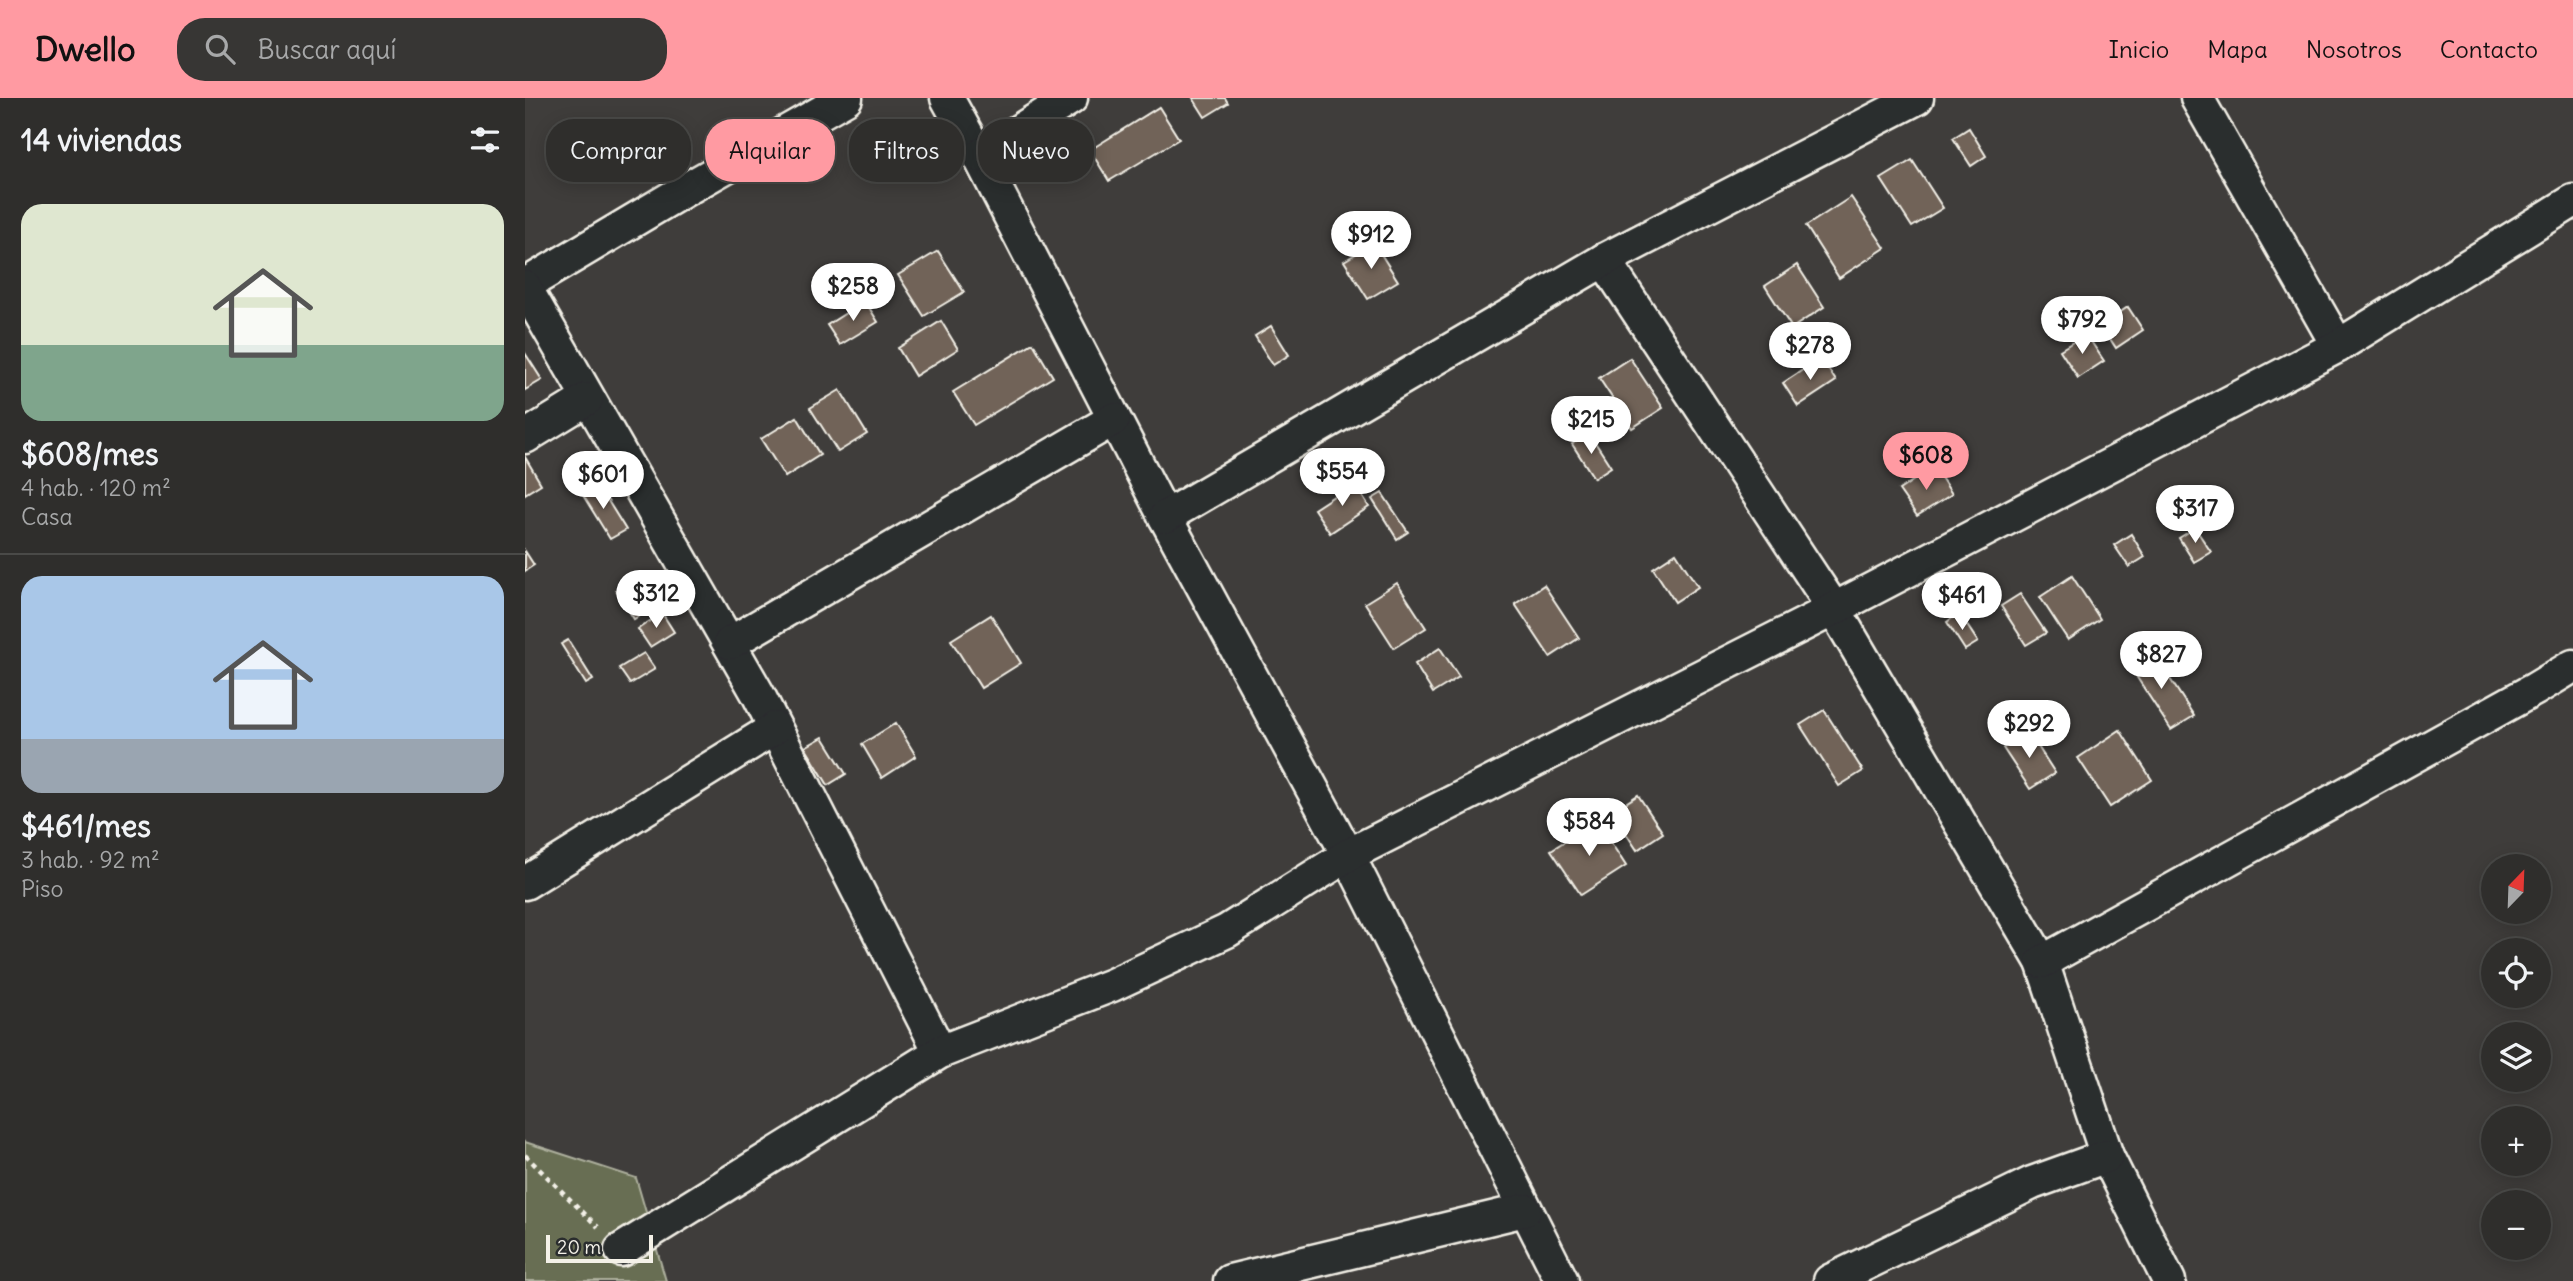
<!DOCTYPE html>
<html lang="es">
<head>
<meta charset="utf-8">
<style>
  body { margin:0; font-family:Delius,sans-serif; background:#373634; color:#f1f3f6; height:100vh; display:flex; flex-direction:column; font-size:26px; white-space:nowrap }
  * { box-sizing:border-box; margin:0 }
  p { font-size:23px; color:#a7a8a9 }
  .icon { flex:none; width:38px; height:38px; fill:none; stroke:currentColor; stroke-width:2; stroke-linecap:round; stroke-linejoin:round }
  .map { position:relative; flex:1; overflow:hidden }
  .drawer { display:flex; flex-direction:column; background:#2f2e2c; width:525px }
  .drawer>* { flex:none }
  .banner { position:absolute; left:21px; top:21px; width:665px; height:63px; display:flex; gap:14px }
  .needle { width:46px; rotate:23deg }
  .controls { position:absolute; left:1956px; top:756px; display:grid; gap:14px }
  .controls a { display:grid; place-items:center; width:70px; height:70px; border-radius:50%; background:#2f2e2c; box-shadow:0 4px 18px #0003,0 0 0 2px #4a4a48; font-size:35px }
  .scale { position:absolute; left:21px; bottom:18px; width:107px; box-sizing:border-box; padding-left:7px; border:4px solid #f4f1e8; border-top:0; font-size:19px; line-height:24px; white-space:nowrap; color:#f4f1e8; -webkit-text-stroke:5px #2a2d2e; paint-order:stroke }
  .price { position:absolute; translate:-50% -60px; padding:0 16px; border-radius:24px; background:#fff; color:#222; font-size:23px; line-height:46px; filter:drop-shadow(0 2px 4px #0008) }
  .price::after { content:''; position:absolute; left:50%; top:42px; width:21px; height:16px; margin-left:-10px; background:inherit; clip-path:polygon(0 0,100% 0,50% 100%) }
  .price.current { background:#ff9aa2; color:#111 }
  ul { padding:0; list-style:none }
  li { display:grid; align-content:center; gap:14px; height:371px; padding:0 21px }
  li+li { border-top:2px solid #4a4a48 }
  li span { display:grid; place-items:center; height:217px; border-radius:21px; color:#555 }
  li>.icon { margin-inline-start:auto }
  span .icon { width:126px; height:126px; fill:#fffc; stroke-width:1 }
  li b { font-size:30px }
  h2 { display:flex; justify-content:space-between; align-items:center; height:84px; padding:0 21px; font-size:30px }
  .chip { padding:0 24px; border-radius:28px; background:#2f2e2c; box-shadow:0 4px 18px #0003,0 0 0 2px #4a4a48; font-size:24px; line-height:63px }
  .chip.current { background:#ff9aa2; color:#111 }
  header { display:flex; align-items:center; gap:42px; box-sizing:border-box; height:98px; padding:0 35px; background:#ff9aa2; color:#111 }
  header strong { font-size:33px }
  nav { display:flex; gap:38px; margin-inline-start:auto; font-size:24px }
  .search { width:490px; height:63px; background:#373634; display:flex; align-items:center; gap:18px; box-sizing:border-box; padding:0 24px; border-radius:28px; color:#a7a8a9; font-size:26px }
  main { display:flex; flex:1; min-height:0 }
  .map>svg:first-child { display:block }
  .green { fill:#676e53; stroke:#aeb09e; stroke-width:2 }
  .building { fill:#716358; stroke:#f4f1e8; stroke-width:2 }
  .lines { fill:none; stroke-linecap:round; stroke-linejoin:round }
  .minor-casing { stroke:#f4f1e8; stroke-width:37 }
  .path { stroke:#f4f1e8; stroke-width:4.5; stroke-dasharray:5 5; stroke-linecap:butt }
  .minor { stroke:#2a2d2e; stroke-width:32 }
</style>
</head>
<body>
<header>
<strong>Dwello</strong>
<div class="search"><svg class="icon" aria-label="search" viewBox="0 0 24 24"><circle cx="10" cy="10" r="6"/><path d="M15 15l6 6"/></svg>Buscar aquí</div>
<nav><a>Inicio</a><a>Mapa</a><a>Nosotros</a><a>Contacto</a></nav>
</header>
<main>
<section class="drawer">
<h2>14 viviendas<svg class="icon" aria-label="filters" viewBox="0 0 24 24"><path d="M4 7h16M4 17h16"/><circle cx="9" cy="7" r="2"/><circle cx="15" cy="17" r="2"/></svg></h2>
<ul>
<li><span style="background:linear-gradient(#dfe7d0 65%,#7fa58c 0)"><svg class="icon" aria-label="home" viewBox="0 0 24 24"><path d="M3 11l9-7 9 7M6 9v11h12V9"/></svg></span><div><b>$608/mes</b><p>4 hab. · 120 m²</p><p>Casa</p></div></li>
<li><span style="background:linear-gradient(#a9c7e8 75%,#9aa5b1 0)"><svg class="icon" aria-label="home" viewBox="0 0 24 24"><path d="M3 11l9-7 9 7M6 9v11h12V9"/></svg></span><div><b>$461/mes</b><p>3 hab. · 92 m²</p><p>Piso</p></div></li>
</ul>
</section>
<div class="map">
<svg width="2048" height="1183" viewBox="0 0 2048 1183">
  <rect width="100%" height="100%" fill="#3f3d3b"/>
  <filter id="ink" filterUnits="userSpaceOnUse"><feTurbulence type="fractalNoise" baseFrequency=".0143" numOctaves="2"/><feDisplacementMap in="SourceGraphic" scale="14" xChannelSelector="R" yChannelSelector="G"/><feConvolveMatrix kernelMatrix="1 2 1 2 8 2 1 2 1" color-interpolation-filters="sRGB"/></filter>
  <g filter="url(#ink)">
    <path class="green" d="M0 1044 111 1080 141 1183H0Z"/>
    <g class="building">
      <path d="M668 0H700L703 5 680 19Z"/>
      <path d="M634 9 654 41 584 83 565 52Z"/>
      <path d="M1444 30 1461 58 1446 68 1428 40Z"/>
      <path d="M1387 62 1418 110 1387 129 1356 81Z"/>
      <path d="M1326 99 1360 150 1314 180 1281 128Z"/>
      <path d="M849 145 873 183 843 201 819 163Z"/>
      <path d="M413 153 439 194 399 218 373 177Z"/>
      <path d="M1272 167 1299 209 1267 230 1240 188Z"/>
      <path d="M340 203 353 224 315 247 302 227Z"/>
      <path d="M1603 209 1618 232 1591 250 1576 227Z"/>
      <path d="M416 223 433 251 390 278 373 250Z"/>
      <path d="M746 228 764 257 748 267 730 238Z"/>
      <path d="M1561 236 1579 263 1553 280 1535 252Z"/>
      <path d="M508 245 528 279 449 327 428 294Z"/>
      <path d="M0 255 17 282 0 292Z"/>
      <path d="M1105 260 1138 310 1107 330 1074 280Z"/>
      <path d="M1296 260 1311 283 1273 308 1258 285Z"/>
      <path d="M315 292 342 336 313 354 285 310Z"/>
      <path d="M272 319 295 357 260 379 236 341Z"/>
      <path d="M1064 335 1086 369 1069 380 1047 346Z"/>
      <path d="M0 359 16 386 0 396Z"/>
      <path d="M1409 369 1427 396 1392 418 1374 392Z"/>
      <path d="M72 385 101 432 85 441 56 394Z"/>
      <path d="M829 385 844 409 805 435 789 411Z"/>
      <path d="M857 395 883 434 872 441 847 401Z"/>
      <path d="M1670 430 1686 454 1669 464 1654 440Z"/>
      <path d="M1606 436 1620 459 1604 469 1589 447Z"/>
      <path d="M0 453 9 467 0 473Z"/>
      <path d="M1151 455 1173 489 1150 504 1128 470Z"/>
      <path d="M113 478 131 507 109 521 91 492Z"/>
      <path d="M1547 478 1575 521 1543 542 1515 499Z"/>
      <path d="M872 485 901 530 869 550 840 505Z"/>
      <path d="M1019 487 1054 540 1025 559 990 506Z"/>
      <path d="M1495 496 1521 535 1501 547 1476 508Z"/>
      <path d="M137 515 149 534 125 549 113 531Z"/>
      <path d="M1434 515 1453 544 1440 552 1422 524Z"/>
      <path d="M466 517 496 565 456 590 426 542Z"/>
      <path d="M43 542 68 582 61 586 36 546Z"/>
      <path d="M915 550 934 579 908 595 890 566Z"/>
      <path d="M1627 553 1669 618 1646 632 1604 567Z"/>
      <path d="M119 555 130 571 105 586 94 570Z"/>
      <path d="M1299 612 1338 673 1314 688 1275 627Z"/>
      <path d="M371 625 391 658 357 680 337 646Z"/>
      <path d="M1595 632 1627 682 1585 709 1553 660Z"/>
      <path d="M1503 633 1530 675 1505 691 1478 650Z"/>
      <path d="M298 639 321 676 303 687 280 649Z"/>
      <path d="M1113 697 1138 735 1112 752 1087 714Z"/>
      <path d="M1072 723 1101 768 1056 797 1026 752Z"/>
    </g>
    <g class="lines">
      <g class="minor-casing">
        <g id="minor">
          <path d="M422 0 454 58 640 419 823 757 1037 1183"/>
          <path d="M1672 0 1813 248"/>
          <path d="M454 58 546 0"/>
          <path d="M1079 162 1309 511 1517 864 1582 1058 1644 1183"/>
          <path d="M0 187 158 93 321 0"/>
          <path d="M0 189 233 596 415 954"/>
          <path d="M0 339 62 301"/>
          <path d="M640 419 1079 162 1392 0"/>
          <path d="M205 545 589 321"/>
          <path d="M0 785 250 630"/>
          <path d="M1517 864 2010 591 2048 568"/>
          <path d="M96 1152 415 954 587 887 702 833 823 757 1309 511 1813 248 2048 103"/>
          <path d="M705 1183 1000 1112"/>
          <path d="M1305 1183 1507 1085 1582 1058"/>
        </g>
      </g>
      <path class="path" d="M0 1057 73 1129"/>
      <use href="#minor" class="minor"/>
    </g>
  </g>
</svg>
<div class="controls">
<a><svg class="needle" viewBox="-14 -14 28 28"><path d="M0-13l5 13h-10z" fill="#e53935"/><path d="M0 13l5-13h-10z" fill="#a7a8a9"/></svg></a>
<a><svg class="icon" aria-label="locate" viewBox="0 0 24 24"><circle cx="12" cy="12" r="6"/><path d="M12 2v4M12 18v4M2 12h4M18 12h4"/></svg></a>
<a><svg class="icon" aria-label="layers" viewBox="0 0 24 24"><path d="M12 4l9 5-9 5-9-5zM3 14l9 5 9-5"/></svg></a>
<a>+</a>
<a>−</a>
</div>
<div class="scale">20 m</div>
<b class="price" style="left:846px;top:173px">$912</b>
<b class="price" style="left:328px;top:225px">$258</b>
<b class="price" style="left:1557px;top:258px">$792</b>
<b class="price" style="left:1285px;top:284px">$278</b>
<b class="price" style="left:1066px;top:358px">$215</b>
<b class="price current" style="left:1401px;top:394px">$608</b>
<b class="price" style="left:817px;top:410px">$554</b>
<b class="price" style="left:78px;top:413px">$601</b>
<b class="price" style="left:1670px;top:447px">$317</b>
<b class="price" style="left:131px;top:532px">$312</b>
<b class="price" style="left:1437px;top:534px">$461</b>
<b class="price" style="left:1636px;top:593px">$827</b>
<b class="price" style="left:1504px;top:662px">$292</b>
<b class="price" style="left:1064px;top:760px">$584</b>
<div class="banner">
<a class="chip">Comprar</a>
<a class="chip current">Alquilar</a>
<a class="chip">Filtros</a>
<a class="chip">Nuevo</a>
</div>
</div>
</main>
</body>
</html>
